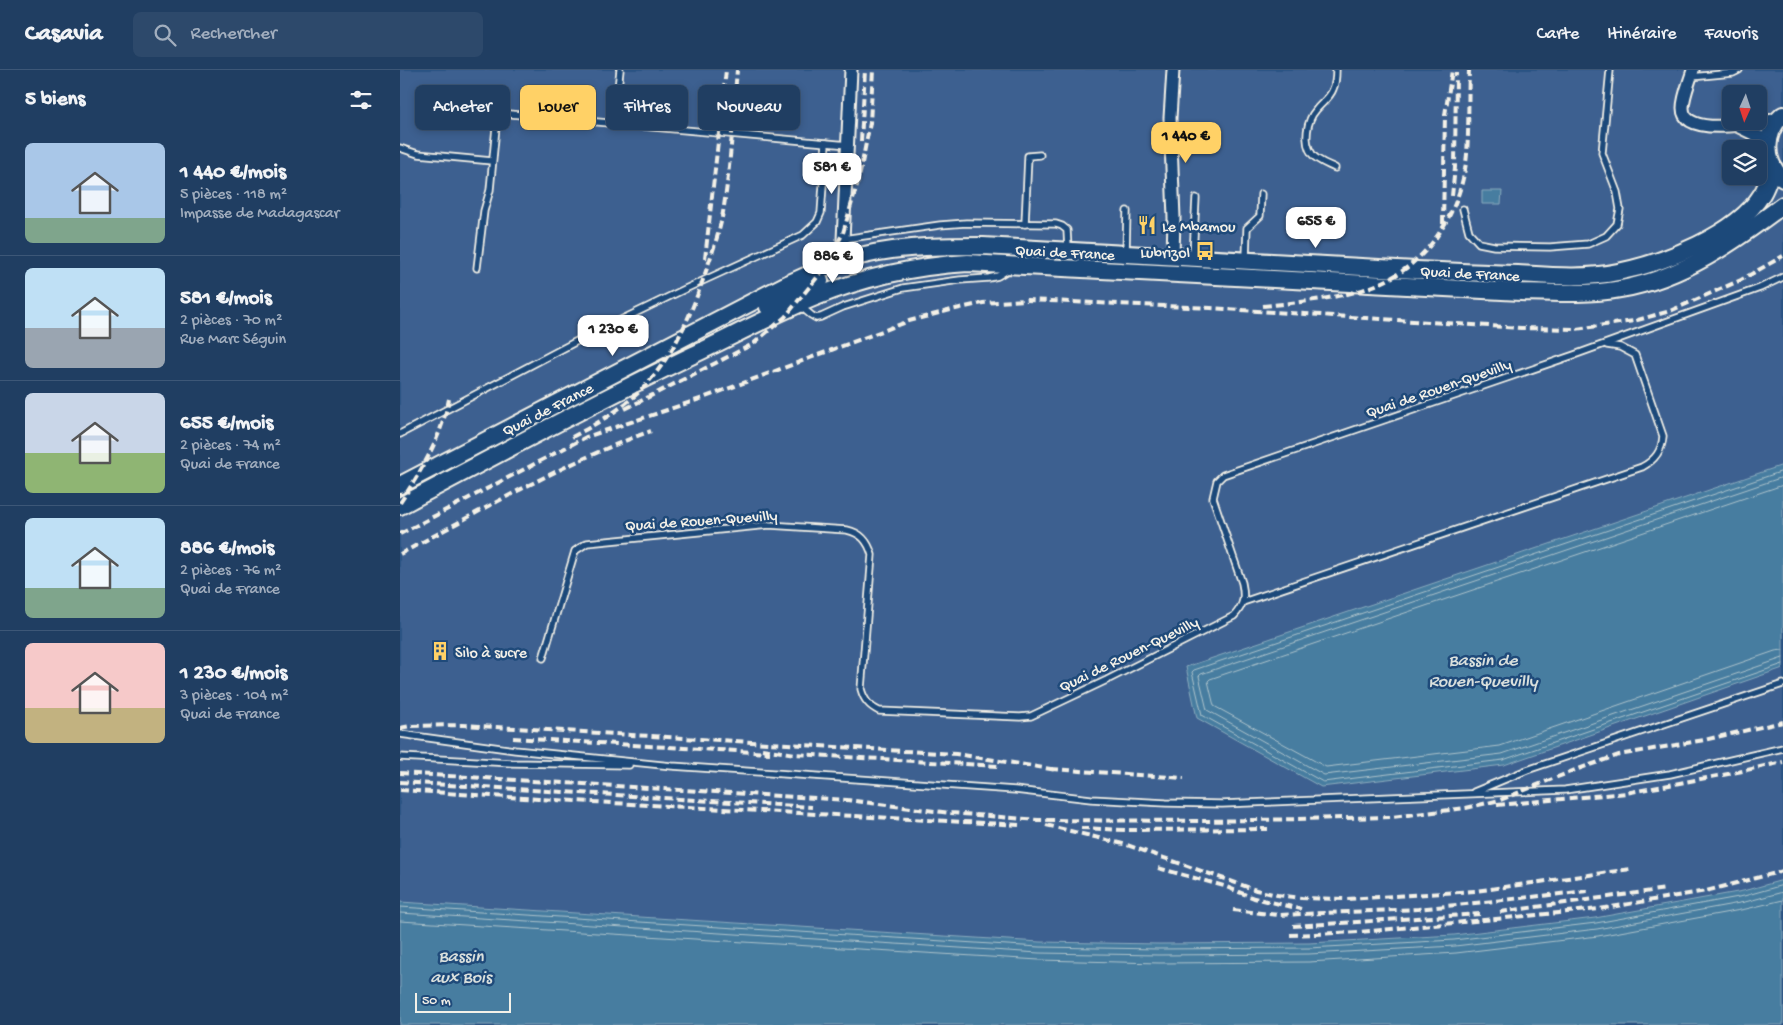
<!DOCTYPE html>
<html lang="fr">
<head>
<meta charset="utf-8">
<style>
  body { margin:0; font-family:"Gochi Hand",sans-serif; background:#2d496b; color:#f1f3f6; height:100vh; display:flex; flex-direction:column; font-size:19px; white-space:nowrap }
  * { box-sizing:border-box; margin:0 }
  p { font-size:16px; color:#a2aebe }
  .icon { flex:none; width:28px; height:28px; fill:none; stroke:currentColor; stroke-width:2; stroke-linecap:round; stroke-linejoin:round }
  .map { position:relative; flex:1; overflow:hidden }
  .drawer { display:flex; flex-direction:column; background:#203e62; width:400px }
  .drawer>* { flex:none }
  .hud { position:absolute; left:15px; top:15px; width:475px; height:45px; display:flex; gap:10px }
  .needle { width:32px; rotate:183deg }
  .tools { position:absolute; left:1322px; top:15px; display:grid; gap:10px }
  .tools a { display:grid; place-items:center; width:45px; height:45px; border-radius:8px; background:#203e62; box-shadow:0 2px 8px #0003,0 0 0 1px #3d5777; font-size:25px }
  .scale { position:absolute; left:15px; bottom:12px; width:96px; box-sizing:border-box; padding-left:5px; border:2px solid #f4f1e8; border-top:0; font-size:14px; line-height:18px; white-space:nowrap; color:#f4f1e8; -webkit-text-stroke:4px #1f4a7a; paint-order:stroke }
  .price { position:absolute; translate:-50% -42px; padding:0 11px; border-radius:10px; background:#fff; color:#222; font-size:16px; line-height:32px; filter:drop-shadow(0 1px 2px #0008) }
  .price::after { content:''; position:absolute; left:50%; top:30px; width:15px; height:11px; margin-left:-8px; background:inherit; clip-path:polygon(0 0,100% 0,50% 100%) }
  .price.selected { background:#ffd166; color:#111 }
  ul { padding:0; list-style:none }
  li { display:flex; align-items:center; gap:15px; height:125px; padding:0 25px }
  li+li { border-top:1px solid #3d5777 }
  li span { display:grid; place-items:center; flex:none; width:140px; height:100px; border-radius:8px; color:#555 }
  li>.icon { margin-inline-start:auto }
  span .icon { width:60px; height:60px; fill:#fffc; stroke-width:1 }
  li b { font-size:21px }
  h2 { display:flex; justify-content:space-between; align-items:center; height:60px; padding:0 25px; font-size:21px }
  .tag { padding:0 18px; border-radius:8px; background:#203e62; box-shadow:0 2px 8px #0003,0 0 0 1px #3d5777; font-size:18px; line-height:45px }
  .tag.selected { background:#ffd166; color:#111 }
  header { display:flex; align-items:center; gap:30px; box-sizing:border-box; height:70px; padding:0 25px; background:#203e62; border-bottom:1px solid #3d5777 }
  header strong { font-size:24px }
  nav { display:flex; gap:28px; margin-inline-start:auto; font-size:18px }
  .search { width:350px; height:45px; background:#2d496b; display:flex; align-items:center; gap:12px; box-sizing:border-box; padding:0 18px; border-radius:8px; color:#a2aebe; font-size:19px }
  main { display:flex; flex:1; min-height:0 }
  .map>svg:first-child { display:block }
  .built { fill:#3c6190; fill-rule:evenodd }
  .water { fill:#467da0; stroke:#8cabbd }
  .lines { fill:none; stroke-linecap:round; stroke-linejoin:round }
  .shore { stroke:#aec3cb; stroke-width:1 }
  .service-casing { stroke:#f4f1e8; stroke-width:9 }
  .minor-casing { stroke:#f4f1e8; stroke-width:15 }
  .secondary-casing { stroke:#f4f1e8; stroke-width:20 }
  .service { stroke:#1f4a7a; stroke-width:5.5 }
  .minor { stroke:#1f4a7a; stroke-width:11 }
  .secondary { stroke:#1f4a7a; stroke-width:16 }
  .rail { stroke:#f4f1e8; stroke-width:4; stroke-dasharray:8 4; stroke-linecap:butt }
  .labels { text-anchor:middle; stroke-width:5; stroke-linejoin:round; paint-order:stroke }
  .poi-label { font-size:16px; fill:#f4f1e8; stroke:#1f4a7a; text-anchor:start }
  .street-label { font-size:16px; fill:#f4f1e8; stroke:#1f4a7a }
  .water-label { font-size:18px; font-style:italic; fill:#dae0dd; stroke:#1f4a7a }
</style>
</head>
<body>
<header>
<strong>Casavia</strong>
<div class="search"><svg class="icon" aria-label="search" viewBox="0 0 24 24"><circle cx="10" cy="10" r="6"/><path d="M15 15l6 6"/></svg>Rechercher</div>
<nav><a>Carte</a><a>Itinéraire</a><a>Favoris</a></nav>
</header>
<main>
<section class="drawer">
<h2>5 biens<svg class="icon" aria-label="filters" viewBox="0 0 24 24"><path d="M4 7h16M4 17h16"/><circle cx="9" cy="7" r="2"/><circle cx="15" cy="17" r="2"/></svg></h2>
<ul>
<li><span style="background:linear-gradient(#a9c7e8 75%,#7fa58c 0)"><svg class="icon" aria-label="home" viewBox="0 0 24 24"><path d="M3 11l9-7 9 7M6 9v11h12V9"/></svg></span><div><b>1 440 €/mois</b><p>5 pièces · 118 m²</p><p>Impasse de Madagascar</p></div></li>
<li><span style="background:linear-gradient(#bfe0f5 60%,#9aa5b1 0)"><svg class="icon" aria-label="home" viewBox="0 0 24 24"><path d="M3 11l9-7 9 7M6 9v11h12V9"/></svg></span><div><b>581 €/mois</b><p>2 pièces · 70 m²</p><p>Rue Marc Séguin</p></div></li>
<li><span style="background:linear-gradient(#c9d6e8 60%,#8fb573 0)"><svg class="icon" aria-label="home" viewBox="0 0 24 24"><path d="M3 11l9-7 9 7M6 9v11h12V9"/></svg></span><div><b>655 €/mois</b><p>2 pièces · 74 m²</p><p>Quai de France</p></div></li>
<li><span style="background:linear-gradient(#bfe0f5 70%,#7fa58c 0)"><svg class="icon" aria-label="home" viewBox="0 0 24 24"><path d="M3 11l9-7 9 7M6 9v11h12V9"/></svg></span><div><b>886 €/mois</b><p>2 pièces · 76 m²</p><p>Quai de France</p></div></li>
<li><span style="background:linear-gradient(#f6c9c9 65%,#c2b280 0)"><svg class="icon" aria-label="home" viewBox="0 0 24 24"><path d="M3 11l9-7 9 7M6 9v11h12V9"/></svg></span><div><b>1 230 €/mois</b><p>3 pièces · 104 m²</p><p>Quai de France</p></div></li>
</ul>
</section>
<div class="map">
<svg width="1383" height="955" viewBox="0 0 1383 955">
  <rect width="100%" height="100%" fill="#2a5383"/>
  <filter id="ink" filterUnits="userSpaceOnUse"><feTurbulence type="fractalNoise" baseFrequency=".02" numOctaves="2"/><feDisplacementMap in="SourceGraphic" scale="10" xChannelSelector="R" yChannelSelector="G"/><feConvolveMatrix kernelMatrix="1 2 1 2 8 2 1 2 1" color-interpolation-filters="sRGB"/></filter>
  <g filter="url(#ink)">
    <path class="built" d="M0 0H1383V395L786 597 1104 695 1383 598V810L1343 821 1195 848 1054 865 909 873 759 874 640 872 0 832ZM1331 24H1359V51H1331ZM1331 79H1359V106H1331Z"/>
    <g class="water">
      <path d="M1082 121H1102L1101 134H1082Z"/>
      <path d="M1383 395V598L1104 695 921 717 797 648 786 597Z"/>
      <path d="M1383 810V955H0V832L640 872 759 874 909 873 1054 865 1195 848 1343 821Z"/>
    </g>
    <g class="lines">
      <g class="shore">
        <path d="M1383 401 794 600 792 602 802 645 923 712 1103 690 1383 594"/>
        <path d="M1383 407 801 604 799 606 807 640 924 705 1102 684 1383 588"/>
        <path d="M1383 415 810 609 808 611 814 636 926 697 1100 676 1375 581 1383 580"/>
        <path d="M0 837 639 877 759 879 909 878 1054 870 1196 853 1344 826 1383 815"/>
        <path d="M0 843 639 883 758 885 909 884 1055 876 1197 859 1345 832 1383 822"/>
        <path d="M0 851 639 890 759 893 909 892 1056 883 1198 866 1346 839 1383 830"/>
      </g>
      <g class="service-casing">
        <g id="service">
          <path d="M1291 7 1333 3 1339 0"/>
          <path d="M214 54 220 0"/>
          <path d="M0 78 18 84 92 91"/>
          <path d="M935 98C927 94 917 91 912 84 903 72 907 50 916 40 921 33 930 28 933 19 936 13 936 7 936 0"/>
          <path d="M1063 139 1069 162 1079 173 1094 176 1150 177 1188 174 1206 166 1217 154 1220 139 1217 122 1202 83 1210 0"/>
          <path d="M625 154 628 86 640 85"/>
          <path d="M443 169 540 155 566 153 656 154 662 156 667 160 668 179"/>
          <path d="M726 182 727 141"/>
          <path d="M793 185 796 128"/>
          <path d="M846 188 847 158 860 146 861 124"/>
          <path d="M77 198 84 141 90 120 96 57 99 43 448 75"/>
          <path d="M400 236 411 245 416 248 421 247 443 237 503 218 560 210 589 208 598 206 609 199"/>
          <path d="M0 364 177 271 285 219 403 165 417 152 421 143 426 73"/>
          <path d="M843 532 1242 397C1255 390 1262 381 1263 366L1235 285 1220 277 1207 275"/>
          <path d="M143 588 175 481 187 473 369 455 447 460C461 463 468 471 472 485L461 619C464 630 469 636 479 641L620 647 631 646 707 610 834 546C844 535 845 527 842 513L813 428 817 411 823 405 1174 285 1360 218 1383 207"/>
          <path d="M0 664 115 680 272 696 615 720 691 729 766 733 822 734 1165 720 1270 704 1383 678"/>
          <path d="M0 687 112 693 229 695"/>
          <path d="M1074 722 1127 700 1383 614"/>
        </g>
      </g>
      <g class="minor-casing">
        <g id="minor">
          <path d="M1293 0C1290 11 1283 26 1283 38 1283 69 1360 52 1378 49"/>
          <path d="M1335 55 1368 71"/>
          <path d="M773 186 774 148 770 48 773 0"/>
          <path d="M442 191 451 0"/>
        </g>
      </g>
      <g class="secondary-casing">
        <g id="secondary">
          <path d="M1383 45C1364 62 1363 92 1383 109"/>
          <path d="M368 237 420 211"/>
          <path d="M0 415 385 215C404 207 423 197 442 191 488 176 536 176 583 176 721 183 859 191 997 199 1037 201 1078 203 1118 204 1151 206 1186 209 1218 202 1263 193 1337 165 1362 124 1367 116 1370 105 1373 97"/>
          <path d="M0 436C97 385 194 332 293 285 333 266 372 245 413 228 462 208 515 196 568 193L1121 222C1154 223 1188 225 1221 219 1283 208 1334 172 1383 135"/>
        </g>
      </g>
      <use href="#service" class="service"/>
      <use href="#minor" class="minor"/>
      <use href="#secondary" class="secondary"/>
      <g class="rail">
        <path d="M461 71 465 0"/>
        <path d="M1052 126 1055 97 1056 2"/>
        <path d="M1043 154 1045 45 1052 0"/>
        <path d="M305 189 326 0"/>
        <path d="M863 236C900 232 941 229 976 215 1029 194 1062 140 1067 84 1069 56 1068 28 1069 0"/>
        <path d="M225 339 353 274 385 247 424 199 443 163 459 108 470 53 473 0"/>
        <path d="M172 367C195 355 218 341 238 323 273 289 292 243 307 198 314 178 321 157 324 136 331 91 333 45 337 0"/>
        <path d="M0 433C22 400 41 368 49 329"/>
        <path d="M0 464 186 367 303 328 509 251 551 240 583 233 626 230 811 238 1121 258 1176 259 1234 251 1270 241 1341 210 1383 186"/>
        <path d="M0 484C81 441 164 392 251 361"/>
        <path d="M0 658 10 656 63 655 556 684 657 700"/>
        <path d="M113 668 370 683"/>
        <path d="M362 679 395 684 599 696"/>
        <path d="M651 699 784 708"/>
        <path d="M0 703 447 730 551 743 638 750 808 751 992 747 1066 738 1100 730 1175 700 1219 685 1304 670 1383 652"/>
        <path d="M0 712 412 737"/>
        <path d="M0 720 138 729 621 755"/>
        <path d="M1097 735 1226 723 1333 703 1383 692"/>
        <path d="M646 755 727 775 856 820 877 825 901 828 946 829 1076 821 1231 799"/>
        <path d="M681 758 725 760 868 759"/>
        <path d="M758 798 824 816 854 828 901 839"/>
        <path d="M833 840 879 845 1018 839 1188 821"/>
        <path d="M1100 842 1266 819"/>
        <path d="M893 856 1080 844"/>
        <path d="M890 865 960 862 1199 839 1306 821 1383 801"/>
      </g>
    </g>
  </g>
  <defs>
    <g id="restaurant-bare" transform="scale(1.5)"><path d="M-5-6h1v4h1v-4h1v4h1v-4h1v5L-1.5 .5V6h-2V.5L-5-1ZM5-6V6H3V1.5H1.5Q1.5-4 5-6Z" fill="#ffd166" stroke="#1f4a7a" stroke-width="2.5" paint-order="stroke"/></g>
    <g id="bus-bare" transform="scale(1.5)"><path d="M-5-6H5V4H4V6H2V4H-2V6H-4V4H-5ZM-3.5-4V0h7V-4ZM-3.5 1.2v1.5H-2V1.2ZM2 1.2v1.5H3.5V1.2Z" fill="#ffd166" stroke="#1f4a7a" stroke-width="2.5" paint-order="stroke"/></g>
    <g id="building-bare" transform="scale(1.5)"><path d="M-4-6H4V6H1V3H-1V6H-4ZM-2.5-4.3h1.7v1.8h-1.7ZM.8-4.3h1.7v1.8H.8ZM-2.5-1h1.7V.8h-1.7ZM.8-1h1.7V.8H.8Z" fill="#ffd166" stroke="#1f4a7a" stroke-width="2.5" paint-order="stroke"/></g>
  </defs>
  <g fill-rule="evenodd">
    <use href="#restaurant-bare" x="747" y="155"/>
    <use href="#bus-bare" x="805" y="181"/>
    <use href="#building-bare" x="40" y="581"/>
  </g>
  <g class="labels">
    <g class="poi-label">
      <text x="762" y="161">Le Mbamou</text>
      <text x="790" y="187" text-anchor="end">Lubrizol</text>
      <text x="55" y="587">Silo à sucre</text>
    </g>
    <g class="street-label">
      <text transform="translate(665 181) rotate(3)" y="6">Quai de France</text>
      <text transform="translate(1070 202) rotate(3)" y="6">Quai de France</text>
      <text transform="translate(1038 317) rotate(-19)" y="6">Quai de Rouen-Quevilly</text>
      <text transform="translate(147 338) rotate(-27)" y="6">Quai de France</text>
      <text transform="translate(301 449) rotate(-4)" y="6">Quai de Rouen-Quevilly</text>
      <text transform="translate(728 583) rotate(-26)" y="6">Quai de Rouen-Quevilly</text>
    </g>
    <g class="water-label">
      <text x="1083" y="595">Bassin de<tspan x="1083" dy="21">Rouen-Quevilly</tspan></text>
      <text x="61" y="891">Bassin<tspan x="61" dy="21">aux Bois</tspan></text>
    </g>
  </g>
</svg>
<div class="tools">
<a><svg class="needle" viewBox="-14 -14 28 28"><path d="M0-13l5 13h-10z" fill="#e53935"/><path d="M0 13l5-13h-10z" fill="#a2aebe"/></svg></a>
<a><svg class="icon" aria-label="layers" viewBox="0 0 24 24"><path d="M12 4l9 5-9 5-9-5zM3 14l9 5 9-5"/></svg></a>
</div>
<div class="scale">50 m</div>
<b class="price selected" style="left:786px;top:94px">1 440 €</b>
<b class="price" style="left:432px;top:125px">581 €</b>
<b class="price" style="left:916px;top:179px">655 €</b>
<b class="price" style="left:433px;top:214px">886 €</b>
<b class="price" style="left:213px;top:287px">1 230 €</b>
<div class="hud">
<a class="tag">Acheter</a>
<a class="tag selected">Louer</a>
<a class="tag">Filtres</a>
<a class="tag">Nouveau</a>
</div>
</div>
</main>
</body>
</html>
